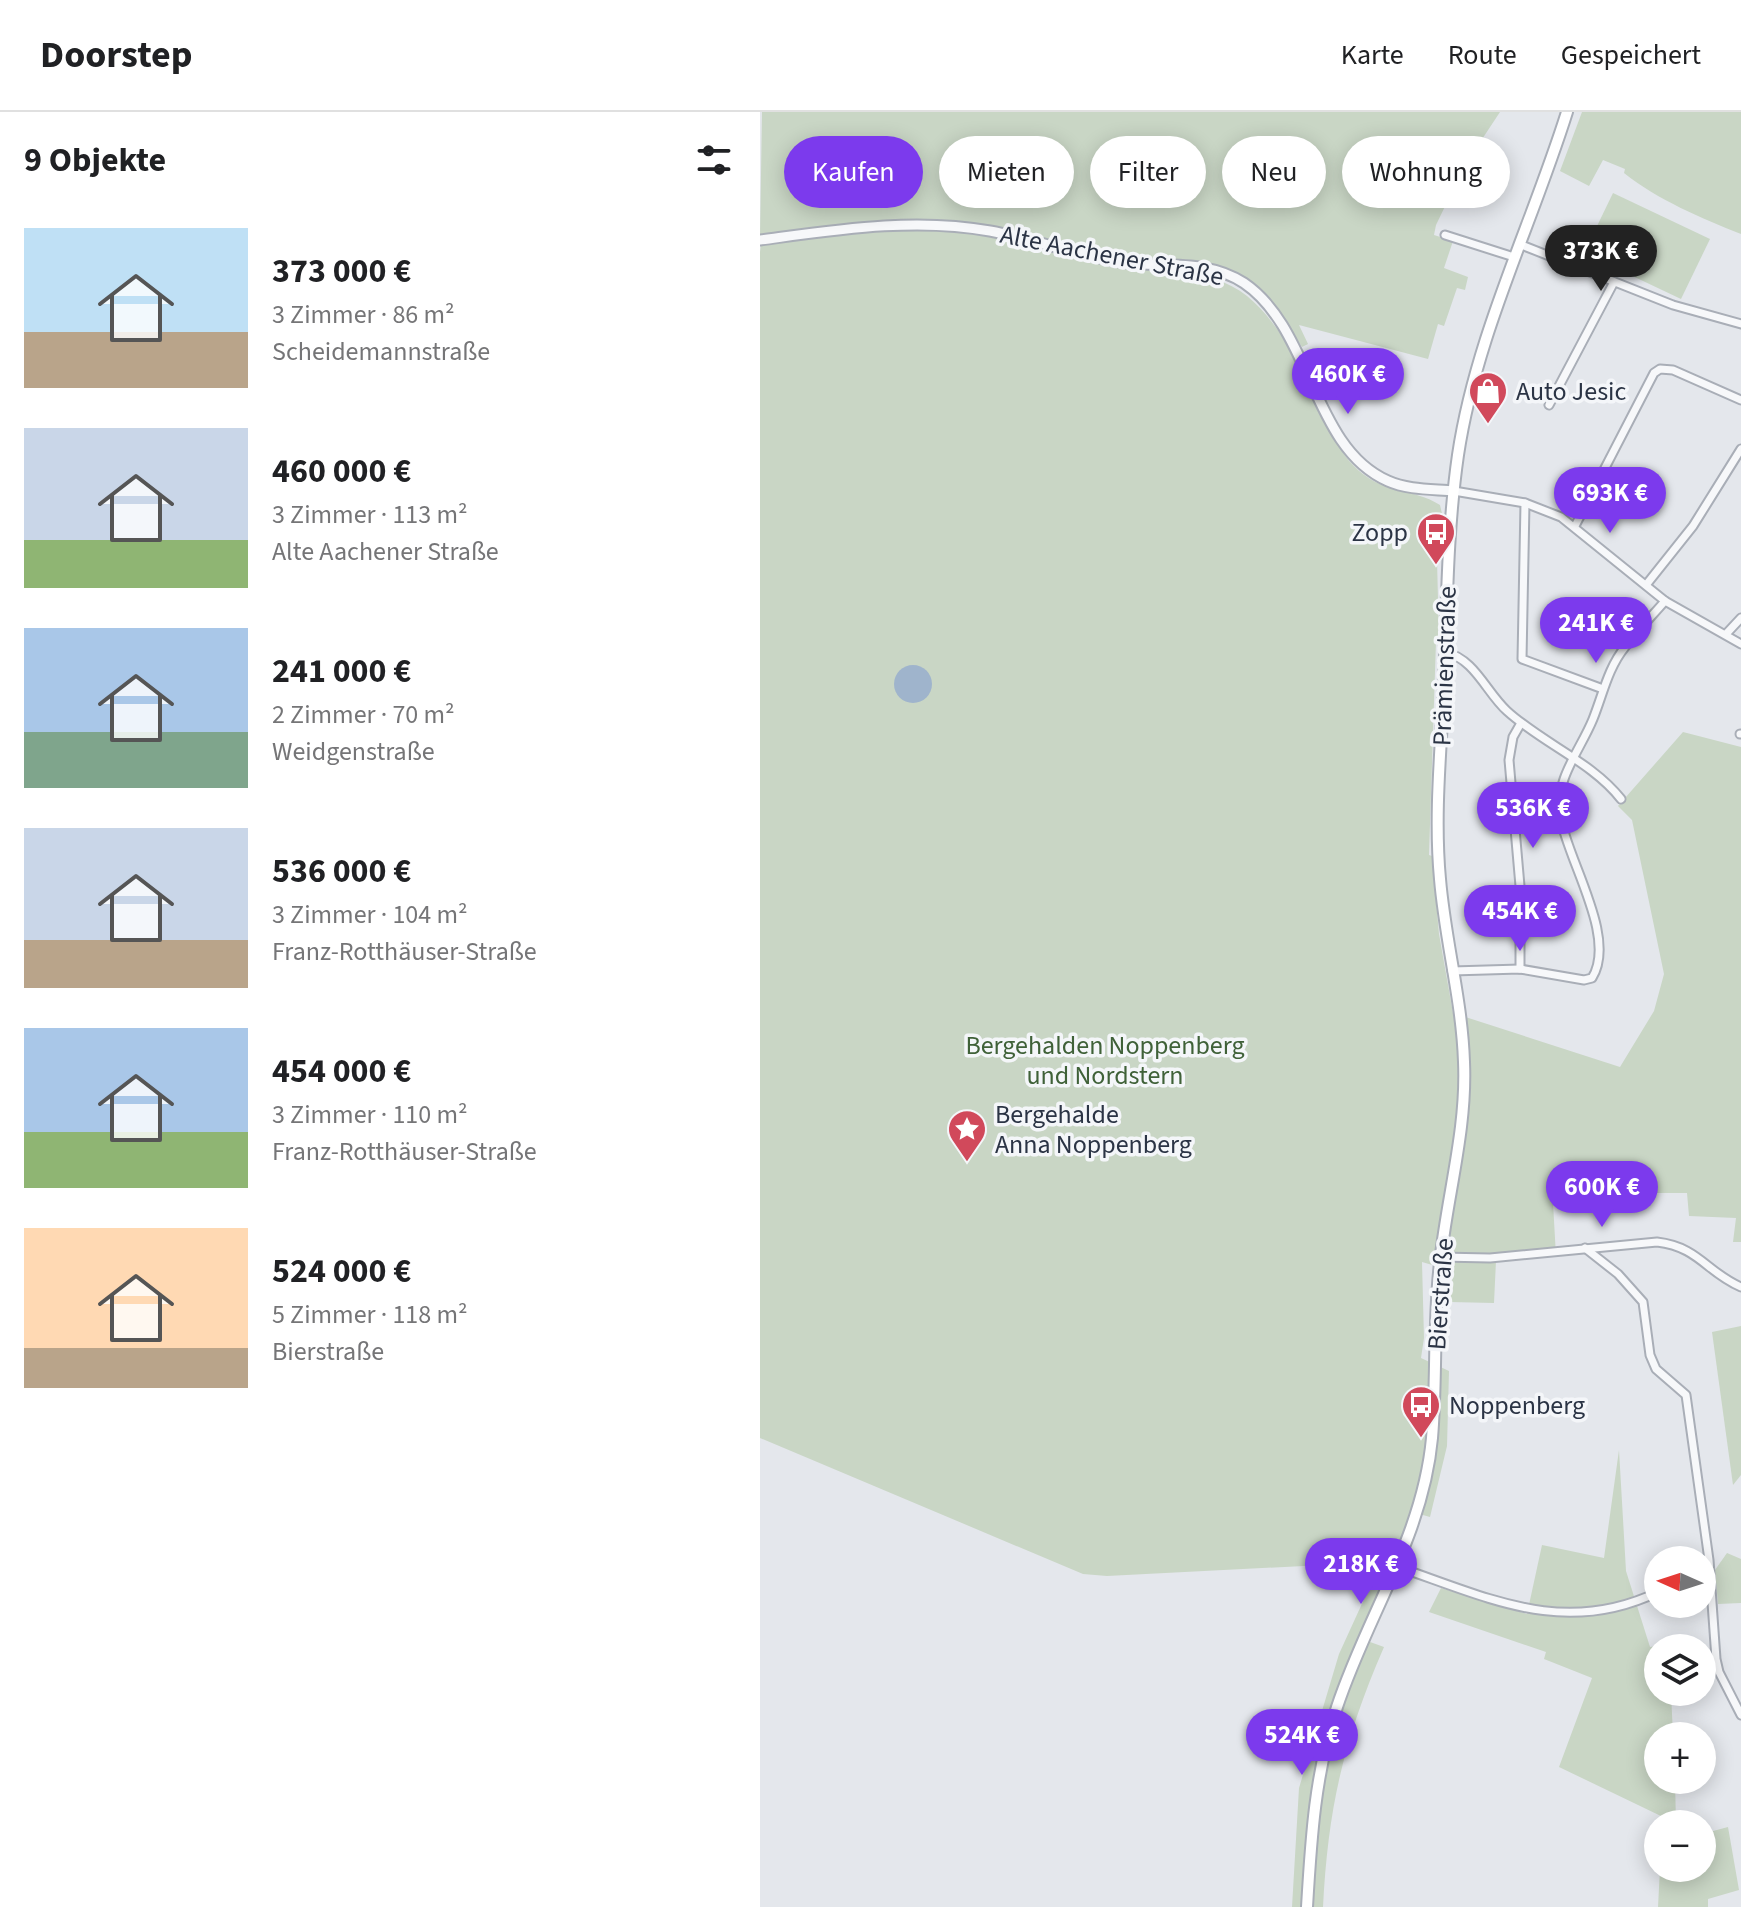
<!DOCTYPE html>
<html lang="de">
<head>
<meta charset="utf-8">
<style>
  body { margin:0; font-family:"Source Sans 3",sans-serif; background:#f6f6f6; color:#202124; height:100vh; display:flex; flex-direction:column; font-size:30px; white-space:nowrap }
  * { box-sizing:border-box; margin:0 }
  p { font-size:26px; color:#757577 }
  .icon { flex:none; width:44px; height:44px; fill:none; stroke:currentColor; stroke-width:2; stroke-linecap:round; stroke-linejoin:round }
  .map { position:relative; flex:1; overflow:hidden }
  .sheet { display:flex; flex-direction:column; background:#fff; width:760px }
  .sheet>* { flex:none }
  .guide { position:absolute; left:24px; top:24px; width:760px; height:72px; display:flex; gap:16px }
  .needle { width:52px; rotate:273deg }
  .tools { position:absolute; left:884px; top:1434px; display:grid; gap:16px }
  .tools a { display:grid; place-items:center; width:72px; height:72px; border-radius:50%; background:#fff; box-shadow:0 4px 20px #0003; font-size:40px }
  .price { position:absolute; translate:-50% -68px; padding:0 18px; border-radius:28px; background:#7c3aed; color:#fff; font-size:26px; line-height:52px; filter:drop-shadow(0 2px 4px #0008) }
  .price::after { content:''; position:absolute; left:50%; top:48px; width:24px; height:18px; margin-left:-12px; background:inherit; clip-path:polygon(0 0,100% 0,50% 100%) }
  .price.current { background:#222; color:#fff }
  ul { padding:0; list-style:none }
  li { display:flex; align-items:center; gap:24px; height:200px; padding:0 24px }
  li span { display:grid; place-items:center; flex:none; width:224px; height:160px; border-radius:0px; color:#555 }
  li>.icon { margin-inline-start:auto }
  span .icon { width:96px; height:96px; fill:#fffc; stroke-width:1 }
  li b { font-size:34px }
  h2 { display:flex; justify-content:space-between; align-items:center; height:96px; padding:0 24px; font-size:34px }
  .chip { padding:0 28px; border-radius:36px; background:#fff; box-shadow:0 4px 20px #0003; font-size:28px; line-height:72px }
  .chip.current { background:#7c3aed; color:#fff }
  header { display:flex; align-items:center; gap:48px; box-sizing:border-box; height:112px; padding:0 40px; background:#fff; border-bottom:2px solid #e0e0e0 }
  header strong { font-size:38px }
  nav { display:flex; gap:44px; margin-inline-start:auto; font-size:28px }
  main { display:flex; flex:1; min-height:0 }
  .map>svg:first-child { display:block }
  .green { fill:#c9d6c5 }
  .water { fill:#9fb4cc }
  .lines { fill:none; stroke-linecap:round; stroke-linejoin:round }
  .minor-casing { stroke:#a9aeb7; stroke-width:11 }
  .tertiary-casing { stroke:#a9aeb7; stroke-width:13 }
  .secondary-casing { stroke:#a9aeb7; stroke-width:14 }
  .minor { stroke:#f7f8fa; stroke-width:7 }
  .tertiary { stroke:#f7f8fa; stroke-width:9 }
  .secondary { stroke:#fff; stroke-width:10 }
  .labels { text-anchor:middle; stroke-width:7; stroke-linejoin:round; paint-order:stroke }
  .street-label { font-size:26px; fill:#2b3445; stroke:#f4f6f9 }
  .poi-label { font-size:26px; fill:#2b3445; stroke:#f4f6f9; text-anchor:start }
  .park-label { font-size:26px; fill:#3f6138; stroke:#f4f6f9 }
</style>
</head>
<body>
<header>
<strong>Doorstep</strong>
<nav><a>Karte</a><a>Route</a><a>Gespeichert</a></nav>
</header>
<main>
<section class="sheet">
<h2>9 Objekte<svg class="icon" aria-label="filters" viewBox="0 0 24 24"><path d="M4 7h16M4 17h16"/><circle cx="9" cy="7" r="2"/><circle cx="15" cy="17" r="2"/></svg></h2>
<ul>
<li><span style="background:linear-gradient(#bfe0f5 65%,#b9a48a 0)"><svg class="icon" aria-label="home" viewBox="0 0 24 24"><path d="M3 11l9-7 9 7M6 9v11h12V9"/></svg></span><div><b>373 000 €</b><p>3 Zimmer · 86 m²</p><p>Scheidemannstraße</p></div></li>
<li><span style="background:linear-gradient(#c9d6e8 70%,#8fb573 0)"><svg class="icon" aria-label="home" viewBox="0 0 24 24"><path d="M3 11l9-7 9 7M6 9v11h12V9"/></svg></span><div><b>460 000 €</b><p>3 Zimmer · 113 m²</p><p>Alte Aachener Straße</p></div></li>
<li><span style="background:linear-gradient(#a9c7e8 65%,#7fa58c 0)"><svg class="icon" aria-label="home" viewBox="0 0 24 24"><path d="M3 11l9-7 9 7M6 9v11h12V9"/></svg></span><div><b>241 000 €</b><p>2 Zimmer · 70 m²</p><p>Weidgenstraße</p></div></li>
<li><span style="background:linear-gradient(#c9d6e8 70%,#b9a48a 0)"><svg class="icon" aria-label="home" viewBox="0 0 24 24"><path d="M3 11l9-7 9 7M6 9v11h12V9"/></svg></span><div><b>536 000 €</b><p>3 Zimmer · 104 m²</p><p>Franz-Rotthäuser-Straße</p></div></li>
<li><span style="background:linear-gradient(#a9c7e8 65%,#8fb573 0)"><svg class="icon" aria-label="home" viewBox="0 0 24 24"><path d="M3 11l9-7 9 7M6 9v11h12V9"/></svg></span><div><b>454 000 €</b><p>3 Zimmer · 110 m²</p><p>Franz-Rotthäuser-Straße</p></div></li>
<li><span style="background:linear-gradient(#ffd9b3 75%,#b9a48a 0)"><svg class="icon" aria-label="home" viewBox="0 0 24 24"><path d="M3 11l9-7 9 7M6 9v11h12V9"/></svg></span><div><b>524 000 €</b><p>5 Zimmer · 118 m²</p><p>Bierstraße</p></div></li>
</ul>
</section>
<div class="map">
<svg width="981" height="1795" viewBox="0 0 981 1795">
  <rect width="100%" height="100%" fill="#e4e7ec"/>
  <g class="green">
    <path d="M2 0H740L705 53 676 113 674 123 693 129 684 156 708 165 705 178 697 176 684 214 678 212 668 247 539 213 548 232 542 235 520 202 485 168 358 145 227 113 144 108 0 124Z"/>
    <path d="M822 0H981V122C941 106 898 88 864 61L865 57 843 48 829 74 800 59Z"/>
    <path d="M853 81 950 127 921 187 824 141Z"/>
    <path d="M175 113C235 124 293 140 353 153 396 163 450 154 487 184 524 214 544 265 565 306 573 322 580 340 593 353 621 383 652 375 680 393L683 406 677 447 679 529H676L669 743 672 744 679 822 693 901 860 955 894 899 904 862 872 708 858 694 923 620 981 635V1130H973L976 1106 929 1104 927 1081H872L793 1091 796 1144 736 1149 734 1191 690 1190 693 1159 662 1150 664 1226 661 1246 689 1259 687 1334 670 1405 652 1400 599 1526 624 1535C584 1627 568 1695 563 1795H532L539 1676 579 1542 621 1450 347 1464 323 1462 0 1326V140L1 132Z"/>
    <path d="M981 1214V1363L973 1373 952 1220Z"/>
    <path d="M859 1338 866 1459 890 1535 909 1532 910 1536H898V1580H911L913 1624H898V1668H915L916 1712H903V1705L799 1655 832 1566 784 1547 786 1540 669 1500 681 1476 767 1502 782 1433 844 1446Z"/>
    <path d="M967 1441 981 1447V1491L958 1492 955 1458Z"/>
    <path d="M968 1715 979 1778 948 1787V1795H898L900 1756H942V1722Z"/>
  </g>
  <circle class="water" cx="153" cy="572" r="19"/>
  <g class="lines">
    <g class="minor-casing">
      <g id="minor">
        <path d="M685 123 754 145"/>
        <path d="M759 132 913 193 981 212"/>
        <path d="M789 293 854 170"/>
        <path d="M694 379 765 391 801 405 905 489 981 532"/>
        <path d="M765 391 762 547 843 577"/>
        <path d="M815 414 894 261 900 257 913 258 981 288"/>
        <path d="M886 473 933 414 981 337"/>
        <path d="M967 521 981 506"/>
        <path d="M685 540C715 547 726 580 747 599 782 631 832 650 861 687"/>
        <path d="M980 622H981"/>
        <path d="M760 857V774L749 648 753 625 761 611"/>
        <path d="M692 859 760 857 824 868 832 866C858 825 806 746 800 703 795 666 820 639 833 607 843 582 848 556 865 535 877 519 892 504 905 489"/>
        <path d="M825 1136 858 1162 883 1190 890 1243 896 1257 926 1283 949 1448 956 1547 959 1560 981 1603"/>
        <path d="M680 1145 730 1146 897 1130C939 1135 946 1160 981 1175"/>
        <path d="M638 1455C729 1486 804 1525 898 1480"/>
      </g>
    </g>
    <g class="tertiary-casing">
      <path id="tertiary" d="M0 128C75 118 154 105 230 119 274 127 316 143 360 150 402 156 446 146 484 171 552 217 552 336 628 369 648 378 672 377 694 379"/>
    </g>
    <g class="secondary-casing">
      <path id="secondary" d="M547 1795C551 1727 555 1660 577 1595 607 1504 663 1424 672 1326 677 1268 673 1209 680 1151 687 1084 707 1018 704 950 702 888 685 828 680 767 674 703 681 637 684 573 687 496 687 419 698 343 716 223 771 115 807 0"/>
    </g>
    <use href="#minor" class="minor"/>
    <use href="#tertiary" class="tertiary"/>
    <use href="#secondary" class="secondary"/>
  </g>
  <defs>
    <g id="shop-pin" transform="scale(2)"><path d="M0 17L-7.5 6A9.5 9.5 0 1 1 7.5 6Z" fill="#d1495b" stroke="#f4f6f9"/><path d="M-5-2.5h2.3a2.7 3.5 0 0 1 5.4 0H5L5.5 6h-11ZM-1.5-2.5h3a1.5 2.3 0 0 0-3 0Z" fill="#fff"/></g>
    <g id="bus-pin" transform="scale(2)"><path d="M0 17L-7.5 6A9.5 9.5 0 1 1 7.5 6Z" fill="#d1495b" stroke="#f4f6f9"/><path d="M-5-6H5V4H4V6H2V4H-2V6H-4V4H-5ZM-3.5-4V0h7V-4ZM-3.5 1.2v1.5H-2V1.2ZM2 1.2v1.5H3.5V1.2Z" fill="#fff"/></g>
    <g id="sight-pin" transform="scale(2)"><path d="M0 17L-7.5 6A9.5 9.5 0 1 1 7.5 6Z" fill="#d1495b" stroke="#f4f6f9"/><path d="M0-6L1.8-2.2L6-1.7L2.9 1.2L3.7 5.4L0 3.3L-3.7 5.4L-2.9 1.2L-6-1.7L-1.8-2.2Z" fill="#fff"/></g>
  </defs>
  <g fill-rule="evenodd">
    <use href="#shop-pin" x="728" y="279"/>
    <use href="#bus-pin" x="676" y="420"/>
    <use href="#sight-pin" x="207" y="1017"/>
    <use href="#bus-pin" x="661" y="1293"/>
  </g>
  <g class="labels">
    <g class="street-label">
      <text transform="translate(352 143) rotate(11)" y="9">Alte Aachener Straße</text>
      <text transform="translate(684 554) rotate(-88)" y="9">Prämienstraße</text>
      <text transform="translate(680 1182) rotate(-86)" y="9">Bierstraße</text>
    </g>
    <g class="poi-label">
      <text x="756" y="288">Auto Jesic</text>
      <text x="648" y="429" text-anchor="end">Zopp</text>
      <text x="235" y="1011">Bergehalde<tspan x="235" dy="30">Anna Noppenberg</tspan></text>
      <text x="689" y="1302">Noppenberg</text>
    </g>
    <g class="park-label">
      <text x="345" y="942">Bergehalden Noppenberg<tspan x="345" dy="30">und Nordstern</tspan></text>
    </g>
  </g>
</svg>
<div class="tools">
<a><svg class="needle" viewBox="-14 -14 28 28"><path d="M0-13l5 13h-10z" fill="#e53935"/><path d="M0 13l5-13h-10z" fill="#757577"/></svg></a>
<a><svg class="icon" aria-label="layers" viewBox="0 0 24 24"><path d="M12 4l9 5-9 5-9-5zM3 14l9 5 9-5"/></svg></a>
<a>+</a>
<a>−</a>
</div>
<b class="price current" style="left:841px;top:181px">373K €</b>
<b class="price" style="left:588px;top:304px">460K €</b>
<b class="price" style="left:850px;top:423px">693K €</b>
<b class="price" style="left:836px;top:553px">241K €</b>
<b class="price" style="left:773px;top:738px">536K €</b>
<b class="price" style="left:760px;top:841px">454K €</b>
<b class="price" style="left:842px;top:1117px">600K €</b>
<b class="price" style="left:601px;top:1494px">218K €</b>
<b class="price" style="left:542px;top:1665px">524K €</b>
<div class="guide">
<a class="chip current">Kaufen</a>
<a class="chip">Mieten</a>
<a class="chip">Filter</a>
<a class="chip">Neu</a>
<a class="chip">Wohnung</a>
</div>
</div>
</main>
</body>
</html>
